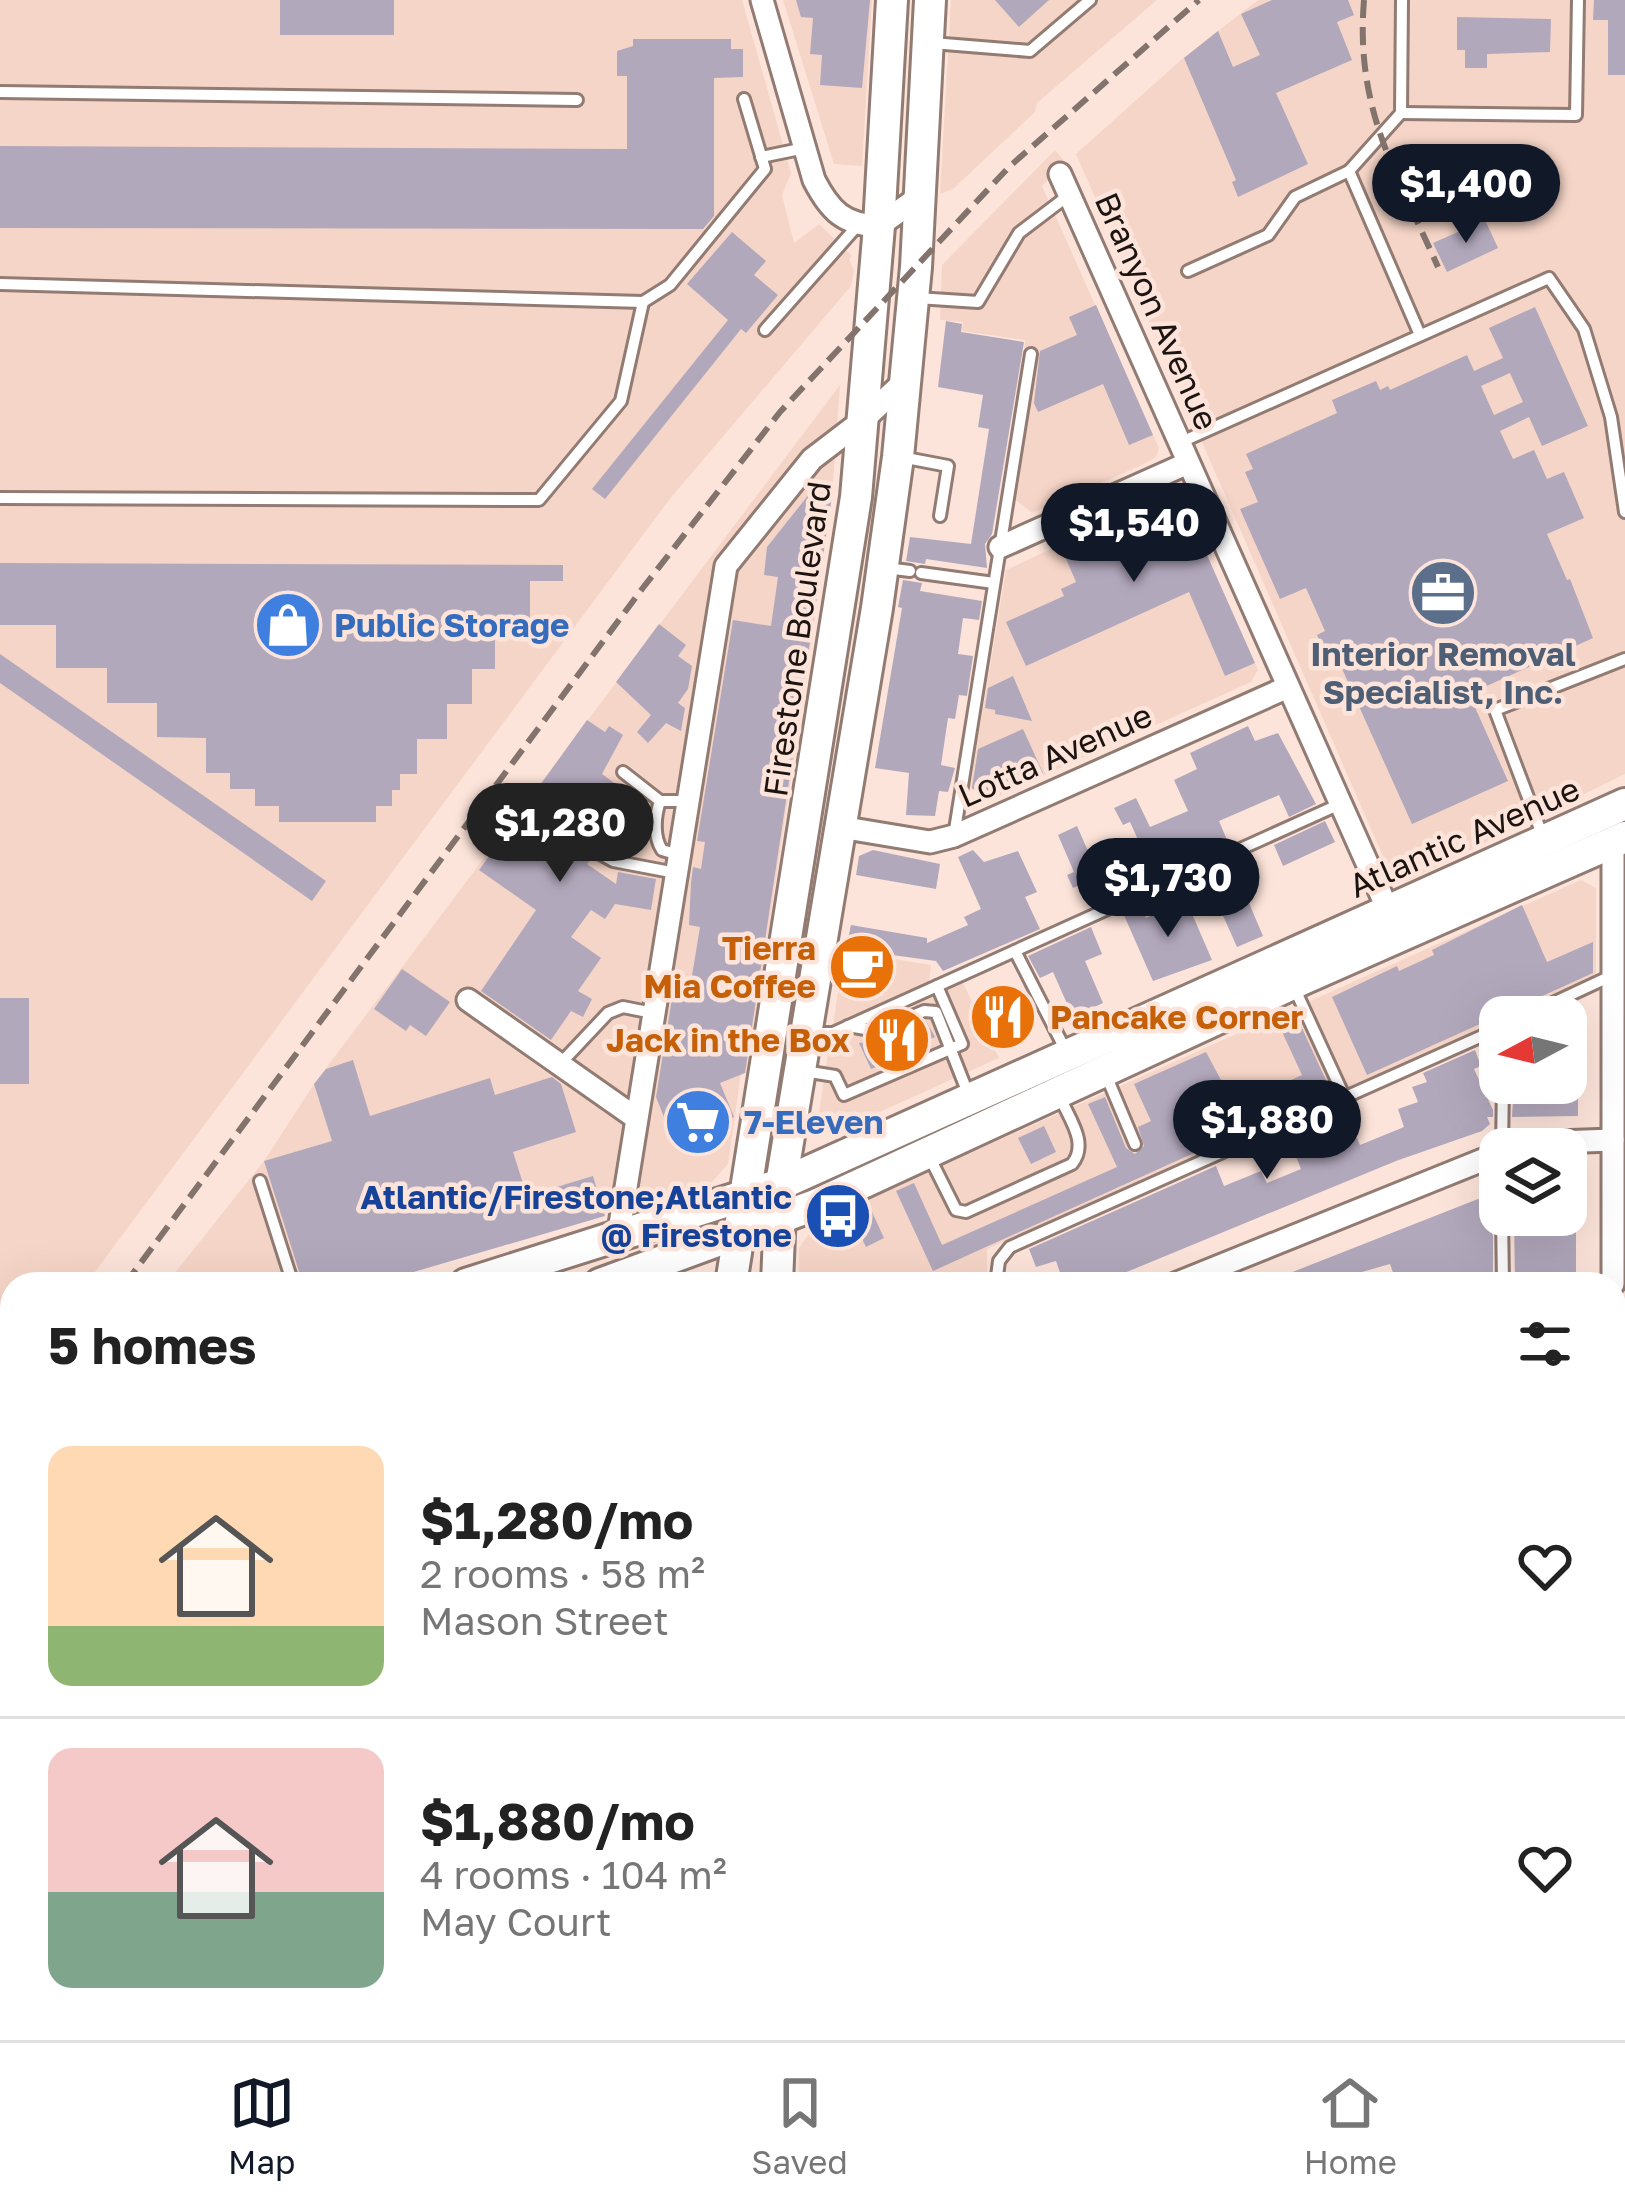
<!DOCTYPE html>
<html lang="en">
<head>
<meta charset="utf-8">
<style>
  body { margin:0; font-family:"Golos Text",sans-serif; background:#f2f2f2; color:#222; height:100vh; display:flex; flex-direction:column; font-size:45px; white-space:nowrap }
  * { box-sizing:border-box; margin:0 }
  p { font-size:39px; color:#767676 }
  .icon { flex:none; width:66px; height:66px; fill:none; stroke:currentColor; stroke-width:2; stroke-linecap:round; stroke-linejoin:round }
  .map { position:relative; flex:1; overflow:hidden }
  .panel { position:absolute; left:0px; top:1272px; width:1626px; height:768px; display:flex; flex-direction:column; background:#fff; border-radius:36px 36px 0 0; box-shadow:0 12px 48px #0002 }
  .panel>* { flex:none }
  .needle { width:78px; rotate:263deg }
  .buttons { position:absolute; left:1479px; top:996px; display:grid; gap:24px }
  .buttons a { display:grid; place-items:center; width:108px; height:108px; border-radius:24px; background:#fff; box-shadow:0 12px 48px #0002; font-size:60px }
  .price { position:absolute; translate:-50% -102px; padding:0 27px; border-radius:42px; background:#111827; color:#fff; font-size:39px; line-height:78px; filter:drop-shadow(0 3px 6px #0008) }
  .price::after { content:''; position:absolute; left:50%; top:72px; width:36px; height:27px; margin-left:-18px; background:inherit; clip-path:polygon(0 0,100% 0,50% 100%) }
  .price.selected { background:#222; color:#fff }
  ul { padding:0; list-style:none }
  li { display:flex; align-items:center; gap:36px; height:300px; padding:0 48px }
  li+li { border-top:3px solid #e0e0e0 }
  li span { display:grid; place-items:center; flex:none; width:336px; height:240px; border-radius:24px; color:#555 }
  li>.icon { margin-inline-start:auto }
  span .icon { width:144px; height:144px; fill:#fffc; stroke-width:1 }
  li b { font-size:51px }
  h2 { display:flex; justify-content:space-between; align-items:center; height:144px; padding:0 48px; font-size:51px }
  .tabs { display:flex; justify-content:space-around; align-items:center; height:168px; border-top:3px solid #e0e0e0; background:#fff; font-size:33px; color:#767676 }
  .tabs a { display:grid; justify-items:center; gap:6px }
  .tabs .selected { color:#111827 }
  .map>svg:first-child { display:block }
  .built { fill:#f5d5c7 }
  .building { fill:#b2a8bc; fill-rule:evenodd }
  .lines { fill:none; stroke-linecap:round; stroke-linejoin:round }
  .lane-casing { stroke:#917b72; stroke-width:16 }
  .street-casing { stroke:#917b72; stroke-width:27 }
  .primary-casing { stroke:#917b72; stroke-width:36 }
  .path { stroke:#b4a199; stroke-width:3; stroke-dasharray:12 6; stroke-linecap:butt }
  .lane { stroke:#fff; stroke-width:10 }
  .street { stroke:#fff; stroke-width:21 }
  .primary { stroke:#fff; stroke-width:30 }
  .rail { stroke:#82736c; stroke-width:6; stroke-dasharray:18 9; stroke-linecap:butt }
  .labels { text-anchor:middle; stroke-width:9; stroke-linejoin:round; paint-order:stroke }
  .street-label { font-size:33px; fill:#1c1411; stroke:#fde4da }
  .shop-label { font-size:33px; font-weight:bold; fill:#366cbe; stroke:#fde4da; text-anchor:start }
  .service-label { font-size:33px; font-weight:bold; fill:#4e5e75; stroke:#fde4da }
  .food-label { font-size:33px; font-weight:bold; fill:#c56008; stroke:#fde4da; text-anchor:end }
  .transit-label { font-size:33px; font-weight:bold; fill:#164399; stroke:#fde4da; text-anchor:end }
</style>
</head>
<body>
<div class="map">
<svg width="1625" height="2040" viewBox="0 0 1625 2040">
  <rect width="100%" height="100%" fill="#fde4da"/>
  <g class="built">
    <path d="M0 0H742L791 173 782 195 794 243 819 224 852 256 849 259 854 270 851 286 669 500 86 1284H12V1383L0 1399Z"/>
    <path d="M783 0H872L862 166 834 164Z"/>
    <path d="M951 0H1157L1037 103 1035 112 953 189 940 194Z"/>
    <path d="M1258 0H1625V774L1407 881 1396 878 1389 870 1076 154 1182 59Z"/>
    <path d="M1055 150 1065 162 1042 186 1159 448 1156 457 1142 465 1032 513 1016 500 1037 354 1024 352 1025 340 962 331 963 322 940 320 942 265Z"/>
    <path d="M840 385 832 496 813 632 759 993 746 1073H741L728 1164 712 1182 373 1284H166L264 1161 314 1084Z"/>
    <path d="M1169 494 1182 499 1258 670 1251 682 987 801 970 788 1006 570Z"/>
    <path d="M1581 880 1596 888V976L987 1249V1284H799V1248L818 1221Z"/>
    <path d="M844 951 931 965 929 983 833 1026Z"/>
    <path d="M963 983 999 1058 842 1129 825 1125 819 1113 829 1046Z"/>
    <path d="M12 1488V2028H701V2040H0V1492Z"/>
  </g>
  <g class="building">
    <rect x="280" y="0" width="114" height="35"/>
    <path d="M796 0H870L862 88 820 85 822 55 810 54 813 18 801 17Z"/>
    <path d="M995 0H1049L1019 27Z"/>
    <path d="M1272 0H1348L1354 15 1337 22 1352 60 1276 93 1308 164 1238 197 1232 182 1236 180 1184 58 1218 31 1233 67 1260 55 1241 14Z"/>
    <path d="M1594 0H1625V75H1608V20H1593Z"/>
    <path d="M1457 17 1551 19 1550 52 1487 54V68H1465V50H1457Z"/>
    <path d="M633 39H731V49H743V77L714 78V216L703 229 0 228V146L627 149V76H617V51L633 46Z"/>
    <path d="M1485 220 1498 248 1447 272 1433 243Z"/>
    <path d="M732 232 766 261 754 275 778 295 746 333 741 329 605 499 592 489 728 320 687 284Z"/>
    <path d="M1096 305 1153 435 1129 445 1103 384 1038 412 1034 403 1040 351 1077 335 1069 317Z"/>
    <path d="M1535 307 1588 426 1542 446 1529 417 1500 431 1513 459 1534 450 1547 479 1564 472 1584 518 1547 534 1567 580 1570 579 1593 638 1469 694 1508 781 1412 824 1339 662 1330 666 1317 635 1325 631 1306 588 1280 599 1240 509 1258 502 1245 472 1253 469 1246 454 1337 413 1332 400 1376 381 1380 390 1388 386 1390 390 1467 355 1474 371 1503 358 1489 328ZM1510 373 1523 402 1494 415 1481 386Z"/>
    <path d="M946 321 962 324 961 332 1024 342 992 534 985 544 987 568 926 559 925 564 906 561 910 537 971 544 989 429 978 427 983 395 938 387Z"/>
    <path d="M810 493 832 496 745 1073 720 1083 734 1117 729 1119 731 1124 681 1144 680 1139 674 1142 656 1097 675 980 691 982 700 927 689 925 691 883 693 867 701 869 705 842 697 841 733 620 771 626 778 577 764 575 767 547Z"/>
    <path d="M1169 494 1182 499 1255 663 1225 676 1189 592 1026 666 1006 622 1064 596 1061 589 1076 582 1060 545Z"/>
    <path d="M0 563 563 565V581H530V627H495V669H472V704H447V739H417V774H400V790H392V806H376V822H279V806H255V789H230V773H206V738L157 737V703H107V668H56V625H0Z"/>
    <path d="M903 580 922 583 920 591 982 601 979 620 963 618 958 654 973 656 967 696 959 695 955 719 948 718 941 765 955 768 948 792 939 791 935 816 906 815 909 773 875 768 902 608 898 607Z"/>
    <path d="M659 624 686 645 678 656 692 666 688 689 678 703 685 708 681 731 666 723 648 743 637 732 651 715 616 682Z"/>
    <path d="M0 654 326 881 312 901 0 683Z"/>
    <path d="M1013 676 1032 721 995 714V710L985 708 988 688Z"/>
    <path d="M587 720 605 732 609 726 623 735 602 774 648 808 646 823 640 832 626 822 629 805 620 818 590 796 562 837 571 849 590 860 587 864 616 884 618 872 656 879 651 910 615 904 605 919 591 910 571 937 601 958 578 991 592 999 583 1017 571 1011 551 1040 481 991 536 910 479 870Z"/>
    <path d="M1248 726 1255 741 1278 733 1316 804 1289 817 1279 795 1219 821 1227 840 1222 842 1224 846 1124 891 1113 867 1144 853 1130 822 1123 825 1114 808 1136 798 1150 827 1188 811 1174 780 1197 769 1190 753Z"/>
    <path d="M1023 729 1043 773 986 799 972 788 978 749Z"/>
    <path d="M1325 821 1335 842 1283 866 1274 845Z"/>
    <path d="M1077 826 1099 876 1073 888 1067 875 1074 872 1058 835Z"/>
    <path d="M873 850 940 864 936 889 856 875 859 856Z"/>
    <path d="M973 850 984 862 1018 851 1037 892 1025 897 1040 929 943 971 936 961 885 954 881 983 840 976 851 925 927 938V943L968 925 964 917 981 909 958 857Z"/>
    <path d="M1243 889 1263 936 1237 947 1216 900Z"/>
    <path d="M1186 900 1212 960 1153 981 1123 913 1141 905 1146 918Z"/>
    <path d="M1522 905 1547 962 1593 942V973L1367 1075 1332 997 1397 966 1399 971 1434 955 1432 950Z"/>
    <path d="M1091 927 1102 954 1085 961 1103 1003 1073 1017 1053 972 1040 978 1028 956Z"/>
    <path d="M402 969 450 1002 426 1036 410 1025 406 1031 374 1009Z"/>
    <path d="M1010 994 1027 1024 991 1042 974 1005Z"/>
    <rect x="0" y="998" width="29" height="86"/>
    <path d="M1295 1013 1331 1091 933 1271 896 1191 914 1183 942 1245 1117 1167 1088 1104 1105 1097 1126 1148 1135 1154 1144 1146 1138 1127 1151 1121 1134 1084 1206 1052 1235 1106 1302 1075 1277 1021Z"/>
    <path d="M926 1021 935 1037 906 1050 908 1055 871 1069 859 1043 881 1040Z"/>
    <path d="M1566 1022H1585V1043H1581V1085H1578V1116L1512 1117 1514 1083H1566Z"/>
    <path d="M1475 1050 1481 1066 1474 1069 1493 1110V1117H1487L1490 1124 1482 1131 1396 1161 1117 1276 1119 1280 1109 1284H1064L1056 1261 1036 1267 1029 1249 1216 1166 1224 1186 1261 1171 1267 1183 1301 1169 1287 1134 1333 1113 1340 1132 1352 1127 1360 1145 1404 1127 1398 1109 1418 1102 1412 1087 1427 1082 1423 1073Z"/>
    <path d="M353 1060 370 1116 490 1078 495 1095 552 1077 561 1084 576 1132 513 1152 527 1196 593 1176 605 1216 376 1283 303 1284 264 1161 332 1141 314 1084 326 1069Z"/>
    <path d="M1044 1126 1056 1152 1031 1164 1018 1138Z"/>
    <path d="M1478 1199 1482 1201 1493 1236V1273L1488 1281 1476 1282 1474 1272 1435 1284H1397L1390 1264 1355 1274 1359 1284H1262Z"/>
    <path d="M868 1203 884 1238 866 1247 849 1212Z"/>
    <path d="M1514 1215H1576V1281L1572 1284H1515Z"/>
  </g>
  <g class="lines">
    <g class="lane-casing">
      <g id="lane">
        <path d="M932 43 1030 51 1090 0"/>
        <path d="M0 92 577 100"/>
        <path d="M1401 113 1576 115 1578 0"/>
        <path d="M761 157 805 148"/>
        <path d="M1349 171 1401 113 1402 0"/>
        <path d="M1188 271 1268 235 1295 197 1349 171 1420 335"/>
        <path d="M0 284 643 302 670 285 765 169 744 99"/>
        <path d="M917 298 978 302 1019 233 1069 195"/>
        <path d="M765 330 858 225"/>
        <path d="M1179 443 1549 278 1584 329 1611 417 1625 512"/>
        <path d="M901 457 948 466 940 516"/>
        <path d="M0 498 539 500 621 401 643 302"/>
        <path d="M886 568 910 571"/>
        <path d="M921 573 994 583"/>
        <path d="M623 772 660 801"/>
        <path d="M954 836 1031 354"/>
        <path d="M1543 837 1495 710 1625 659"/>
        <path d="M577 841 613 861 676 873"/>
        <path d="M679 855 662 850C653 836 655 816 660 801H687"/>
        <path d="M1015 951 1066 1051"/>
        <path d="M1293 985 1344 1096"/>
        <path d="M1523 1017 1613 975"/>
        <path d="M848 1026 877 1031 924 1011 936 1012 969 1096"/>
        <path d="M811 1033H833L1340 804"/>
        <path d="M560 1064 608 1013 623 1007 653 1013"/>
        <path d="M804 1071 835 1076 844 1095 962 1044 937 986"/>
        <path d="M1106 1075 1135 1144"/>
        <path d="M1502 1149 1503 1083"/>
        <path d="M928 1154 956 1210 966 1212 1072 1164C1089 1143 1069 1119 1060 1097"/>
        <path d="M260 1181 293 1284"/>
        <path d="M1502 1215 1503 1284"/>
        <path d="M996 1284 999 1261 1010 1247 1500 1028"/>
        <path d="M0 1558 12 1542"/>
        <path d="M12 1611C0 1640 2 1696 12 1727"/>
        <path d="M0 1800H12"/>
        <path d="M0 1996 12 1980"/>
        <path d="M511 2028V2040"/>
        <path d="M900 2028V2040"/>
        <path d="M237 2040 239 2028"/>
        <path d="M552 2040V2032H586L588 2028"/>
      </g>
    </g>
    <g class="street-casing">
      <g id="street">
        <path d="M762 0 814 180C830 211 844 225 879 226L920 196"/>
        <path d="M1060 174 1392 919"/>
        <path d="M1000 547 1188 463"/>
        <path d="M840 827 930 842 954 836 1288 687"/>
        <path d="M468 1000 636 1118"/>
        <path d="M1511 1149 1528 1143 1613 1140"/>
        <path d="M618 1237 726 566 812 459 863 420 907 379"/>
        <path d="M1175 1284 1500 1153"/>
        <path d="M1613 1284V843"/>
        <path d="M1614 1408H1625"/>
        <path d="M1614 1659H1625"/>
        <path d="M1614 1908H1625"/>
      </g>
    </g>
    <g class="primary-casing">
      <g id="primary">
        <path d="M466 1284 781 1184 1625 804"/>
        <path d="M600 1284 815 1205 1301 980 1625 837"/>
        <path d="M731 1284 856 497 879 226 892 0"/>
        <path d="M777 1284 781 1184 877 608 898 457 916 267 930 0"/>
        <path d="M0 1425 12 1421"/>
        <path d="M0 1461 12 1458"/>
        <path d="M731 2028V2040"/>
        <path d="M778 2028V2040"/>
      </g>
    </g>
    <path class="path" d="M696 1279 707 1277"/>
    <use href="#lane" class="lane"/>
    <use href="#street" class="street"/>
    <use href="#primary" class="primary"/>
    <g class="rail">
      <path d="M1364 0C1355 109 1396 172 1438 267"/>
      <path d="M125 1284 642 589 780 412 1009 167 1199 0"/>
      <path d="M0 1453 12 1437"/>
    </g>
  </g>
  <defs>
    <g id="office-disc" transform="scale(3.45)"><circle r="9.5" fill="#5c6f8a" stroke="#fde4da"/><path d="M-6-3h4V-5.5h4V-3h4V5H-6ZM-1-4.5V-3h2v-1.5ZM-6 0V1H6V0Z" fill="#fff"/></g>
    <g id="shop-disc" transform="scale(3.45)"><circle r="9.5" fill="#3f7fe0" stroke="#fde4da"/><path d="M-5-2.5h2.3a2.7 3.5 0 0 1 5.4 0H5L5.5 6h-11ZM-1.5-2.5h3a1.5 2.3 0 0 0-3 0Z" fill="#fff"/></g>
    <g id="cafe-disc" transform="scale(3.45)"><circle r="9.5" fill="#e8710a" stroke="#fde4da"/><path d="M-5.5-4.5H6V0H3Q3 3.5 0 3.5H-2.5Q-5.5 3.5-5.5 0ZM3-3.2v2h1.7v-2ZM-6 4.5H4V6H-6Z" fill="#fff"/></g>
    <g id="restaurant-disc" transform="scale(3.45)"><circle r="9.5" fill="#e8710a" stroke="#fde4da"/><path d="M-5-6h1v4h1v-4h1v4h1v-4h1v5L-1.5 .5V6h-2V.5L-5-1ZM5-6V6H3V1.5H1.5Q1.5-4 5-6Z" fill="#fff"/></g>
    <g id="supermarket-disc" transform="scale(3.45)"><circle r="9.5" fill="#3f7fe0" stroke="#fde4da"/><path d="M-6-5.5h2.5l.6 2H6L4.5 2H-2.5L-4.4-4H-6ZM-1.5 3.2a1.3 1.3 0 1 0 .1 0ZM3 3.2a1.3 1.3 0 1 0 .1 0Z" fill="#fff"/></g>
    <g id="bus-disc" transform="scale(3.45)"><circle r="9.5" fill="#1a4fb4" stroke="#fde4da"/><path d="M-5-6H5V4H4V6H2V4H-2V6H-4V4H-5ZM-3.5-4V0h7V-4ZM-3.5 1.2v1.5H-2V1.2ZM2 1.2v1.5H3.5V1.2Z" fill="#fff"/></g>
  </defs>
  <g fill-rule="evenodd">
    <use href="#office-disc" x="1443" y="593"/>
    <use href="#shop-disc" x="288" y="625"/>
    <use href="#cafe-disc" x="862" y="967"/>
    <use href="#restaurant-disc" x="1003" y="1017"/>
    <use href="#restaurant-disc" x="897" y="1040"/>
    <use href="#supermarket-disc" x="698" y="1122"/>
    <use href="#bus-disc" x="838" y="1216"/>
  </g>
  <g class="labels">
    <g class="street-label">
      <text transform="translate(1157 311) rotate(66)" y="12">Branyon Avenue</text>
      <text transform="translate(797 639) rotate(-82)" y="12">Firestone Boulevard</text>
      <text transform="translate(1055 755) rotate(-24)" y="12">Lotta Avenue</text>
      <text transform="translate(1464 837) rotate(-24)" y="12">Atlantic Avenue</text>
    </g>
    <g class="shop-label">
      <text x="334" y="637">Public Storage</text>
      <text x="744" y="1134">7-Eleven</text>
    </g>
    <g class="service-label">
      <text x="1443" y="666">Interior Removal<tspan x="1443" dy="38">Specialist, Inc.</tspan></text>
    </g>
    <g class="food-label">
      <text x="816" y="960">Tierra<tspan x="816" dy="38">Mia Coffee</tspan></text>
      <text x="1050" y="1029" text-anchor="start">Pancake Corner</text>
      <text x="850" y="1052">Jack in the Box</text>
    </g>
    <g class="transit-label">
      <text x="792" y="1209">Atlantic/Firestone;Atlantic<tspan x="792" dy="38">@ Firestone</tspan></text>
    </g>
  </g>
</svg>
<div class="buttons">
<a><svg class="needle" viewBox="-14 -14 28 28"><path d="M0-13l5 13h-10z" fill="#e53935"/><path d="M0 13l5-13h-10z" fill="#767676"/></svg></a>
<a><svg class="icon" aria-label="layers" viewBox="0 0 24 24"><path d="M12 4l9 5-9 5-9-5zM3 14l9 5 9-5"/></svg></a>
</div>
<b class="price" style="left:1466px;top:246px">$1,400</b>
<b class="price" style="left:1134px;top:585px">$1,540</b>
<b class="price selected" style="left:560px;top:885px">$1,280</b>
<b class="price" style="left:1168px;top:940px">$1,730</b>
<b class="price" style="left:1267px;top:1182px">$1,880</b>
<section class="panel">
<h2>5 homes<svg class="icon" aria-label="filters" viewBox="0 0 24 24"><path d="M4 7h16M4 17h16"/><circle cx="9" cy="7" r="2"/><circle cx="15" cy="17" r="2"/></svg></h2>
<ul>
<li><span style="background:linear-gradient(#ffd9b3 75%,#8fb573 0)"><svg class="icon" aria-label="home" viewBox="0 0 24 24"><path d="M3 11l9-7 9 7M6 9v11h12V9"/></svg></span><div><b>$1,280/mo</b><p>2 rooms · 58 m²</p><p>Mason Street</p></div><svg class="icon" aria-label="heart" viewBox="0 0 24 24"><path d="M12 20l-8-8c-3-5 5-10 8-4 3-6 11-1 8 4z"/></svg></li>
<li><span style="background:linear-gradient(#f6c9c9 60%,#7fa58c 0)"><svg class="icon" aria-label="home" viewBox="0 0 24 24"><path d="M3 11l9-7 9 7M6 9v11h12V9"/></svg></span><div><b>$1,880/mo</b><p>4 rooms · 104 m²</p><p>May Court</p></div><svg class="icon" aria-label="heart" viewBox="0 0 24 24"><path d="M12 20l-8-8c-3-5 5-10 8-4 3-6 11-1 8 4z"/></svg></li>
</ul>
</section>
</div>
<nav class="tabs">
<a class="selected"><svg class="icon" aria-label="map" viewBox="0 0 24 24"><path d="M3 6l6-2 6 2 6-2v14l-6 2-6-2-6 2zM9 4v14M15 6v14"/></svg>Map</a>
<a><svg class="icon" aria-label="saved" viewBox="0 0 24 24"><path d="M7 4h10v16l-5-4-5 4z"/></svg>Saved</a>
<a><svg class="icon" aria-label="home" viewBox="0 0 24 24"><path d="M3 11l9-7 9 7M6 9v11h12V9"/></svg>Home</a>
</nav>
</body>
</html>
